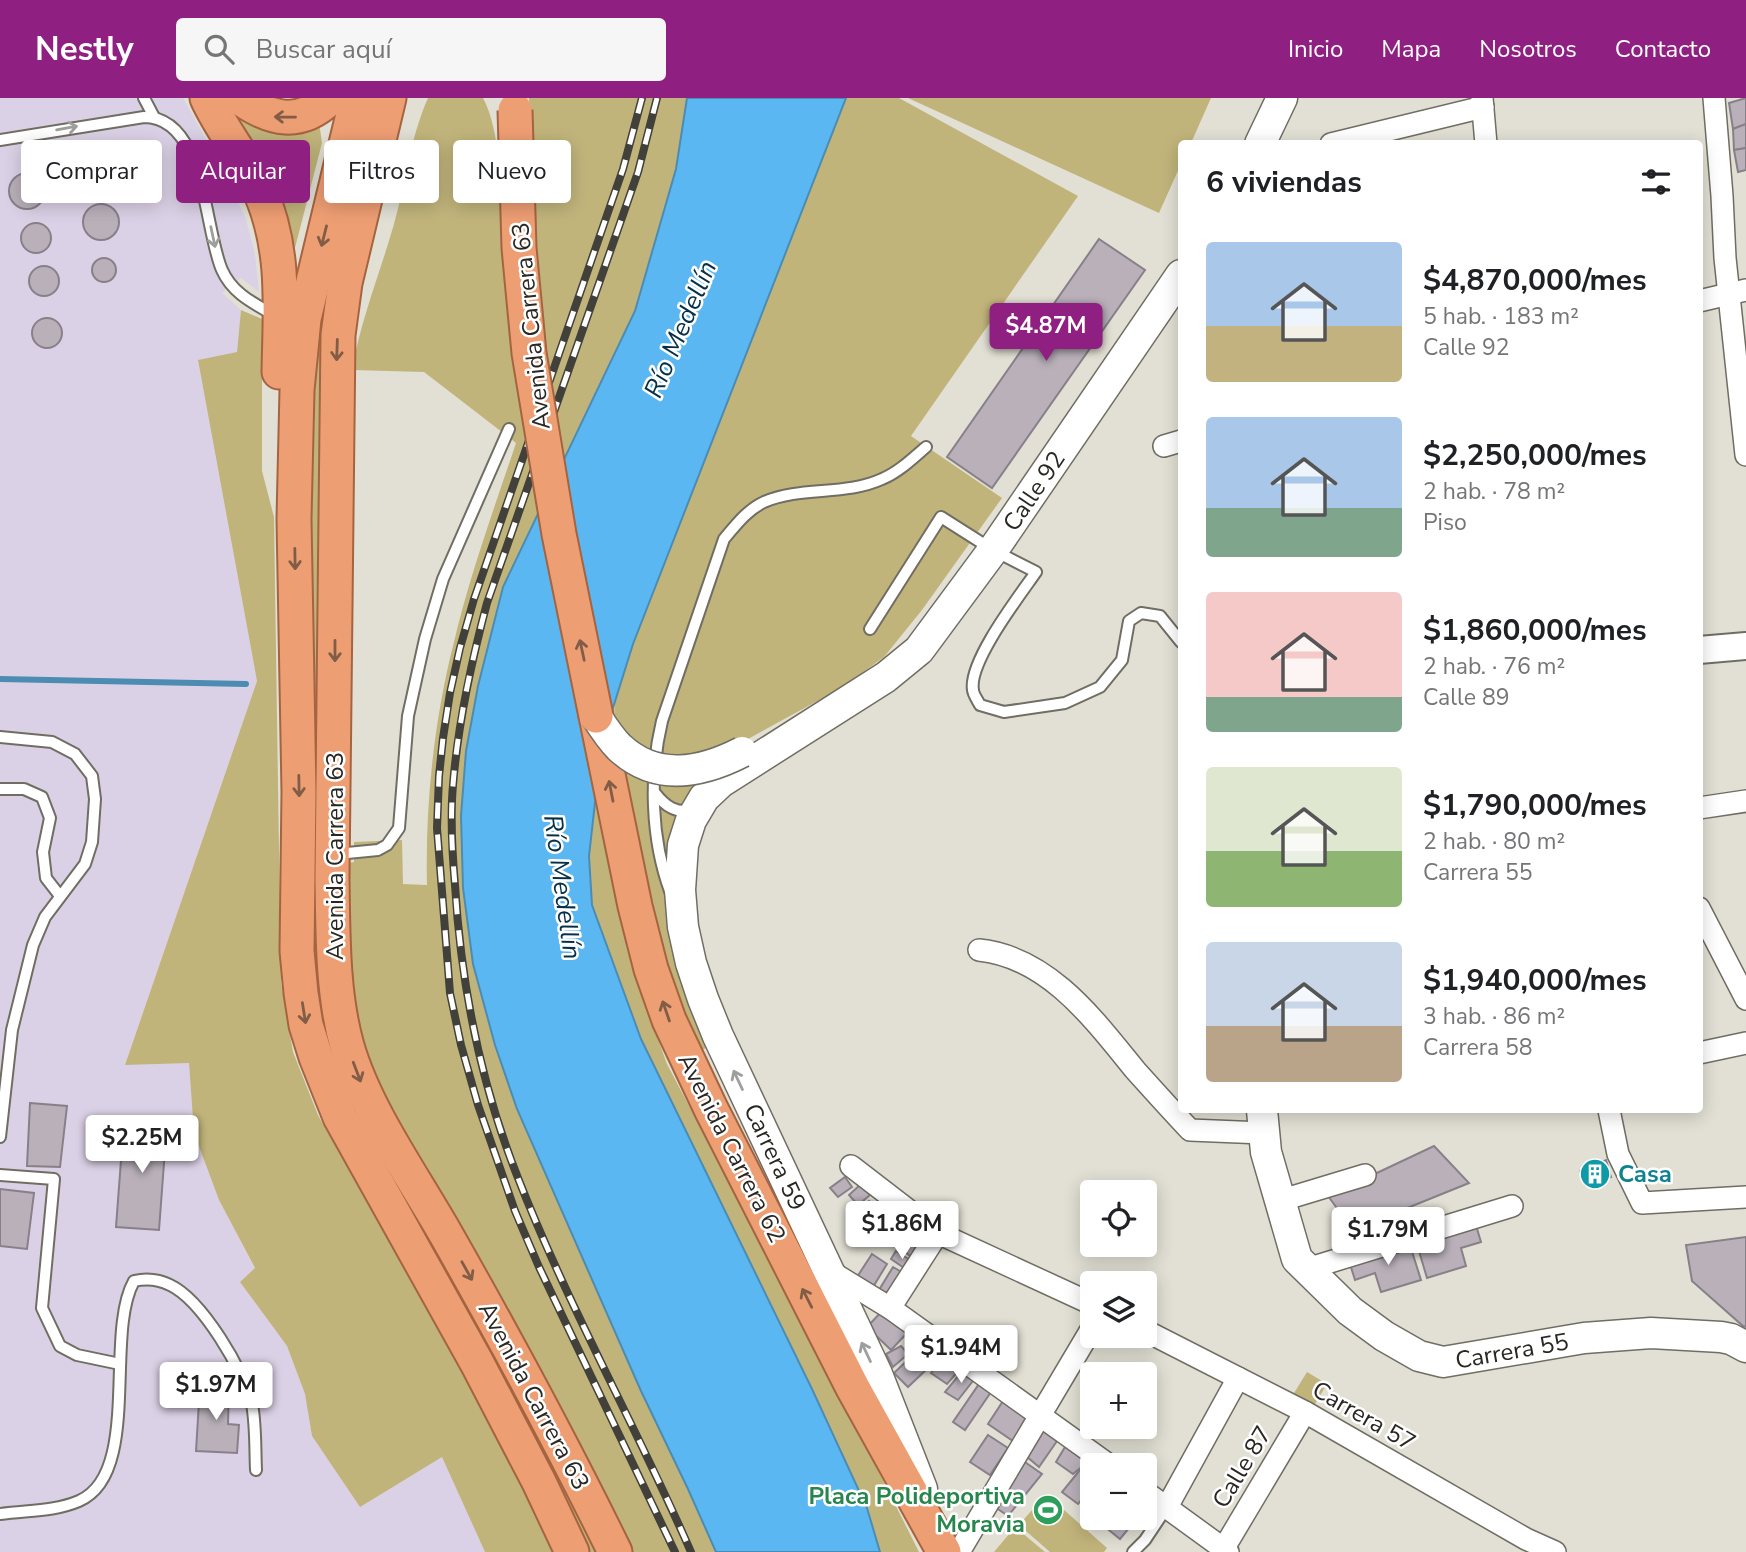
<!DOCTYPE html>
<html lang="es">
<head>
<meta charset="utf-8">
<style>
  body { margin:0; font-family:"Nunito Sans",sans-serif; background:#f6f6f6; color:#202124; height:100vh; display:flex; flex-direction:column; font-size:26px; white-space:nowrap }
  * { box-sizing:border-box; margin:0 }
  p { font-size:23px; color:#757577 }
  .icon { flex:none; width:38px; height:38px; fill:none; stroke:currentColor; stroke-width:2; stroke-linecap:round; stroke-linejoin:round }
  .map { position:relative; flex:1; overflow:hidden }
  .drawer { position:absolute; left:1178px; top:42px; width:525px; height:973px; display:flex; flex-direction:column; background:#fff; border-radius:7px; box-shadow:0 4px 18px #0003 }
  .drawer>* { flex:none }
  .hud { position:absolute; left:21px; top:42px; width:665px; height:63px; display:flex; gap:14px }
  .tools { position:absolute; left:1080px; top:1082px; display:grid; gap:14px }
  .tools a { display:grid; place-items:center; width:77px; height:77px; border-radius:7px; background:#fff; box-shadow:0 4px 18px #0003; font-size:35px }
  .price { position:absolute; translate:-50% -60px; padding:0 16px; border-radius:7px; background:#fff; color:#222; font-size:23px; line-height:46px; filter:drop-shadow(0 2px 4px #0008) }
  .price::after { content:''; position:absolute; left:50%; top:42px; width:21px; height:16px; margin-left:-10px; background:inherit; clip-path:polygon(0 0,100% 0,50% 100%) }
  .price.current { background:#8f1f81; color:#fff }
  ul { padding:0; list-style:none }
  li { display:flex; align-items:center; gap:21px; height:175px; padding:0 28px }
  li span { display:grid; place-items:center; flex:none; width:196px; height:140px; border-radius:7px; color:#555 }
  li>.icon { margin-inline-start:auto }
  span .icon { width:84px; height:84px; fill:#fffc; stroke-width:1 }
  li b { font-size:30px }
  h2 { display:flex; justify-content:space-between; align-items:center; height:84px; padding:0 28px; font-size:30px }
  .chip { padding:0 24px; border-radius:7px; background:#fff; box-shadow:0 4px 18px #0003; font-size:24px; line-height:63px }
  .chip.current { background:#8f1f81; color:#fff }
  header { display:flex; align-items:center; gap:42px; box-sizing:border-box; height:98px; padding:0 35px; background:#8f1f81; color:#fff }
  header strong { font-size:33px }
  nav { display:flex; gap:38px; margin-inline-start:auto; font-size:24px }
  .search { width:490px; height:63px; background:#f6f6f6; display:flex; align-items:center; gap:18px; box-sizing:border-box; padding:0 24px; border-radius:7px; color:#757577; font-size:26px }
  .map>svg:first-child { display:block }
  .industrial { fill:#dbd1e6 }
  .green { fill:#c1b47b }
  .water { fill:#5bb7f1; stroke:#4c8cb3; stroke-width:2 }
  .lines { fill:none; stroke-linecap:round; stroke-linejoin:round }
  .stream { stroke:#4c8cb3; stroke-width:6 }
  .building { fill:#b9b0b9; stroke:#888089; stroke-width:2 }
  .service-casing { stroke:#706d63; stroke-width:14 }
  .minor-casing { stroke:#706d63; stroke-width:24 }
  .tertiary-casing { stroke:#706d63; stroke-width:30 }
  .secondary-casing { stroke:#706d63; stroke-width:33 }
  .trunk-casing { stroke:#a56440; stroke-width:37 }
  .service { stroke:#fff; stroke-width:10 }
  .minor { stroke:#fff; stroke-width:21 }
  .tertiary { stroke:#fff; stroke-width:26 }
  .secondary { stroke:#fff; stroke-width:30 }
  .trunk { stroke:#ee9e73; stroke-width:33 }
  .rail-casing { stroke:#41403b; stroke-width:8 }
  .rail { stroke:#fff; stroke-width:5; stroke-dasharray:16; stroke-linecap:butt }
  .secondary-bridge-casing { stroke:#706d63; stroke-width:33; stroke-linecap:butt }
  .trunk-bridge-casing { stroke:#a56440; stroke-width:37; stroke-linecap:butt }
  .secondary-bridge { stroke:#fff; stroke-width:30 }
  .trunk-bridge { stroke:#ee9e73; stroke-width:33 }
  .oneway { stroke:#815d47 }
  .oneway2 { stroke:#9e9e9c }
  .labels { text-anchor:middle; stroke-width:5; stroke-linejoin:round; paint-order:stroke }
  .street-label { font-size:24px; fill:#282723; stroke:#fff }
  .culture-label { font-size:24px; font-weight:bold; fill:#0d838f; stroke:#fff; text-anchor:start }
  .leisure-label { font-size:24px; font-weight:bold; fill:#27864d; stroke:#fff; text-anchor:end }
  .water-label { font-size:26px; font-style:italic; fill:#073048; stroke:#fff }
</style>
</head>
<body>
<header>
<strong>Nestly</strong>
<div class="search"><svg class="icon" aria-label="search" viewBox="0 0 24 24"><circle cx="10" cy="10" r="6"/><path d="M15 15l6 6"/></svg>Buscar aquí</div>
<nav><a>Inicio</a><a>Mapa</a><a>Nosotros</a><a>Contacto</a></nav>
</header>
<div class="map">
<svg width="1746" height="1454" viewBox="0 0 1746 1454">
  <rect width="100%" height="100%" fill="#e2e0d4"/>
  <path class="industrial" d="M0 0H183L220 66 246 121 255 156 259 194 241 180 222 195 241 212 237 254 198 263 257 583 125 967 189 964 194 1035 219 1102 255 1171 240 1184 287 1248 305 1296 312 1338 360 1408 443 1358 485 1454H0Z"/>
  <g class="green">
    <path d="M226 0 319 24 322 45 288 177Z"/>
    <path d="M428 0H483C505 39 503 142 506 190L533 137 529 0H687L676 71 635 213 503 489 478 588 466 653 461 718 463 790 473 866 517 1011 641 1293 688 1391 716 1454H624L366 969 347 893 344 766 354 764V744L402 742 403 786 427 787C425 707 434 622 454 544 470 476 494 411 516 345L424 274 352 272C361 221 380 175 394 126 406 84 410 40 428 0Z"/>
    <path d="M846 0H899L1078 98 911 338 1002 400 922 512 884 559 841 590 737 647 662 663C594 626 613 610 633 546Z"/>
    <path d="M908 0H1211L1191 45 1181 46V66L1159 115Z"/>
    <path d="M352 107 325 879 605 1454H582L354 1024 315 913 309 846 305 349 316 242 337 139Z"/>
    <path d="M241 212 262 221V373L274 419 281 885 293 954 318 1017 468 1283 554 1454H485L442 1359 360 1409 312 1338 305 1296 287 1248 240 1184 255 1170 219 1102 194 1035 189 965 125 967 257 583 198 262 237 254Z"/>
    <path d="M621 670 706 679 681 717 712 947 696 955 669 881Z"/>
    <path d="M595 704 628 851 647 911 667 966 824 1265 919 1454H880L867 1410 812 1291 641 941 592 807 589 758Z"/>
    <path d="M1307 1274 1327 1286 1312 1311 1291 1300Z"/>
    <path d="M1046 1396 1107 1450 1104 1454H1050L1019 1427Z"/>
    <path d="M1015 1429 1045 1454H994Z"/>
  </g>
  <path class="water" d="M687 0H846L633 546 607 629 596 696 589 758 592 807 641 941 812 1291 867 1410 880 1454H716L688 1391 641 1293 517 1011 495 947 473 866 463 790 461 718 466 653 478 588 503 489 635 213 676 71Z"/>
  <g class="lines">
    <path class="stream" d="M0 581 246 586"/>
  </g>
  <g class="building">
    <path d="M1746 0V26L1733 31 1729 5Z"/>
    <path d="M1746 26V50L1734 52 1733 31Z"/>
    <path d="M1746 50V72L1738 74 1734 52Z"/>
    <circle cx="90" cy="80" r="16"/>
    <circle cx="27" cy="93" r="18"/>
    <circle cx="101" cy="124" r="18"/>
    <circle cx="36" cy="140" r="15"/>
    <path d="M1099 141 1145 172 992 390 947 359Z"/>
    <circle cx="104" cy="172" r="12"/>
    <circle cx="44" cy="183" r="15"/>
    <circle cx="47" cy="235" r="15"/>
    <path d="M30 1005 67 1008 60 1069 27 1068Z"/>
    <path d="M124 1022 167 1025 159 1132 116 1129Z"/>
    <path d="M1434 1048 1469 1085 1353 1132 1328 1098Z"/>
    <path d="M1606 1062 1611 1079 1585 1087 1580 1073Z"/>
    <path d="M845 1079 852 1089 838 1099 830 1090Z"/>
    <path d="M861 1086 870 1097 858 1107 849 1097Z"/>
    <path d="M0 1091 34 1095 27 1151 0 1148Z"/>
    <path d="M869 1103 880 1114 869 1125 858 1115Z"/>
    <path d="M893 1105 914 1123 902 1137 881 1119Z"/>
    <path d="M1475 1124 1481 1144 1461 1150 1466 1168 1427 1180 1416 1143Z"/>
    <path d="M905 1135 921 1151 913 1161 897 1146Z"/>
    <path d="M1746 1139V1229L1743 1228 1692 1183 1686 1147Z"/>
    <path d="M1409 1144 1421 1182 1381 1194 1375 1175 1355 1182 1349 1163Z"/>
    <path d="M896 1153 913 1164 907 1172 891 1161Z"/>
    <path d="M872 1156 887 1166 873 1189 857 1179Z"/>
    <path d="M893 1169 905 1176 891 1199 879 1192Z"/>
    <path d="M884 1211 908 1234 891 1252 867 1229Z"/>
    <path d="M916 1234 942 1250 932 1265 906 1248Z"/>
    <path d="M901 1248 908 1256 893 1269 886 1256Z"/>
    <path d="M914 1256 928 1270 908 1289 894 1275Z"/>
    <path d="M944 1257 962 1269 947 1286 931 1275Z"/>
    <path d="M964 1271 976 1279 958 1302 945 1294Z"/>
    <path d="M979 1286 991 1294 965 1332 953 1324Z"/>
    <path d="M200 1287 229 1288 228 1326 239 1327 237 1355 196 1353Z"/>
    <path d="M1005 1300 1030 1316 1013 1343 988 1326Z"/>
    <path d="M1042 1332 1057 1343 1039 1369 1026 1358Z"/>
    <path d="M988 1337 1008 1350 990 1377 970 1364Z"/>
    <path d="M1065 1349 1086 1362 1084 1367 1073 1376 1056 1364Z"/>
    <path d="M1022 1362 1042 1376 1008 1418 992 1407Z"/>
    <path d="M1084 1367 1092 1373V1390L1078 1406 1062 1394Z"/>
    <path d="M1111 1419H1138L1120 1441 1104 1428Z"/>
  </g>
  <g class="lines">
    <g class="service-casing">
      <g id="service">
        <path d="M144 0 154 19"/>
        <path d="M0 42 144 19C206 19 204 132 222 172 232 195 253 205 274 217"/>
        <path d="M870 531 941 419 993 452 1036 474C1020 497 968 564 973 592 973 596 978 603 980 607L1004 614 1065 605 1100 589 1122 562 1129 523 1141 515 1160 518 1181 544"/>
        <path d="M0 639 52 644 75 656 92 678 95 701 92 744 85 766 45 819 33 847 12 932 0 1039"/>
        <path d="M0 691H24L42 699 50 720 43 754 46 780 60 798"/>
        <path d="M655 695C665 708 676 716 693 712"/>
        <path d="M337 756 378 752 387 747 399 730 408 618 425 541 443 481 509 331"/>
        <path d="M670 793C651 741 649 677 662 623L724 441C736 427 747 412 764 404 801 388 845 398 882 381 899 374 913 360 926 349"/>
        <path d="M0 1077 54 1081 42 1210 60 1248 77 1257 120 1266"/>
        <path d="M0 1416C27 1412 53 1414 79 1403 142 1376 104 1236 134 1183 147 1180 158 1181 170 1187 202 1202 244 1273 252 1306 256 1327 255 1351 256 1372"/>
        <path d="M1133 1454 1145 1442 1167 1409"/>
      </g>
    </g>
    <g class="minor-casing">
      <g id="minor">
        <path d="M1482 0 1486 46"/>
        <path d="M1714 0 1722 98 1725 160 1746 357"/>
        <path d="M1331 46 1483 9"/>
        <path d="M1699 203 1746 192"/>
        <path d="M1164 348 1181 343"/>
        <path d="M1699 710 1746 703"/>
        <path d="M1699 810 1746 901"/>
        <path d="M979 852C1049 859 1095 923 1136 973 1154 993 1172 1013 1190 1032L1263 1035"/>
        <path d="M1699 955 1746 945"/>
        <path d="M1609 1012 1618 1056 1642 1105 1746 1099"/>
        <path d="M851 1068 938 1135 1092 1206"/>
        <path d="M1279 1103 1365 1077"/>
        <path d="M1307 1171 1512 1108"/>
        <path d="M828 1172 890 1210 1109 1367"/>
        <path d="M890 1210 938 1135"/>
        <path d="M1144 1232 1305 1314 1526 1441 1555 1454"/>
        <path d="M1144 1393 1228 1454"/>
        <path d="M1167 1409 1238 1280"/>
        <path d="M1224 1450 1305 1314"/>
        <path d="M959 1454 1092 1230"/>
      </g>
    </g>
    <g class="tertiary-casing">
      <path id="tertiary" d="M1699 552 1746 548"/>
    </g>
    <g class="secondary-casing">
      <g id="secondary">
        <path d="M1260 46 1282 0"/>
        <path d="M1262 1012 1266 1054 1297 1161 1350 1213 1384 1238 1419 1258 1443 1264 1584 1240 1651 1235 1721 1239 1731 1241 1746 1249"/>
        <path d="M922 1391 877 1276 718 938 703 901 691 865 683 829 680 792 683 747 691 722 704 700 721 684 886 579 919 552 993 452 1181 177"/>
      </g>
    </g>
    <g class="trunk-casing">
      <g id="trunk">
        <path d="M207 0C222 33 246 60 260 93 286 152 280 212 279 274"/>
        <path d="M240 0C271 22 300 29 330 0"/>
        <path d="M357 0 304 221 297 292 294 421 299 694 297 853 301 895 306 927 316 959 340 1019 477 1265 539 1384 572 1454"/>
        <path d="M389 0 345 185 338 237 332 780C333 835 332 895 347 948 366 1014 415 1081 448 1140 507 1244 563 1348 615 1454"/>
        <path d="M596 618 635 808 651 871 669 922 711 1011 853 1290 944 1454"/>
      </g>
    </g>
    <use href="#service" class="service"/>
    <use href="#minor" class="minor"/>
    <use href="#tertiary" class="tertiary"/>
    <use href="#secondary" class="secondary"/>
    <use href="#trunk" class="trunk"/>
    <g class="rail-casing">
      <g id="rail">
        <path d="M642 0 623 71 474 501 460 550 450 595 443 640 439 678 437 730 450 895 461 947 478 1007 515 1113 539 1169 675 1454"/>
        <path d="M657 0 638 74 487 505C471 565 458 625 453 687 450 720 452 753 455 787 461 887 481 987 518 1080 568 1208 636 1328 691 1454"/>
      </g>
    </g>
    <use href="#rail" class="rail"/>
    <g class="secondary-bridge-casing">
      <path id="secondary-bridge" d="M596 618C603 629 610 640 619 649 656 684 701 675 742 654"/>
    </g>
    <g class="trunk-bridge-casing">
      <path id="trunk-bridge" d="M515 12 519 150 529 255 559 436 596 618"/>
    </g>
    <use href="#secondary-bridge" class="secondary-bridge"/>
    <use href="#trunk-bridge" class="trunk-bridge"/>
  </g>
  <defs><path id="oneway-shaft" d="M-6 0H5M1.5-3L5.5 0L1.5 3" fill="none" stroke-width="1.6" stroke-linecap="round" stroke-linejoin="round" transform="scale(1.75)"/></defs>
  <g class="oneway">
    <use href="#oneway-shaft" transform="translate(285 19) rotate(-179)"/>
    <use href="#oneway-shaft" transform="translate(324 138) rotate(104)"/>
    <use href="#oneway-shaft" transform="translate(337 252) rotate(92)"/>
    <use href="#oneway-shaft" transform="translate(295 461) rotate(89)"/>
    <use href="#oneway-shaft" transform="translate(582 552) rotate(-102)"/>
    <use href="#oneway-shaft" transform="translate(335 553) rotate(90)"/>
    <use href="#oneway-shaft" transform="translate(299 688) rotate(89)"/>
    <use href="#oneway-shaft" transform="translate(611 693) rotate(-101)"/>
    <use href="#oneway-shaft" transform="translate(666 913) rotate(-109)"/>
    <use href="#oneway-shaft" transform="translate(304 915) rotate(81)"/>
    <use href="#oneway-shaft" transform="translate(357 974) rotate(69)"/>
    <use href="#oneway-shaft" transform="translate(467 1173) rotate(61)"/>
    <use href="#oneway-shaft" transform="translate(807 1200) rotate(-117)"/>
  </g>
  <g class="oneway2">
    <use href="#oneway-shaft" transform="translate(67 30) rotate(-10)"/>
    <use href="#oneway-shaft" transform="translate(213 139) rotate(78)"/>
    <use href="#oneway-shaft" transform="translate(738 982) rotate(-115)"/>
    <use href="#oneway-shaft" transform="translate(866 1254) rotate(-115)"/>
  </g>
  <defs>
    <g id="building-disc" transform="scale(1.575)"><circle r="9.5" fill="#0f9aa8" stroke="#fff"/><path d="M-4-6H4V6H1V3H-1V6H-4ZM-2.5-4.3h1.7v1.8h-1.7ZM.8-4.3h1.7v1.8H.8ZM-2.5-1h1.7V.8h-1.7ZM.8-1h1.7V.8H.8Z" fill="#fff"/></g>
    <g id="stadium-disc" transform="scale(1.575)"><circle r="9.5" fill="#2e9e5b" stroke="#fff"/><path d="M0-5a6.5 5 0 1 0 0 10a6.5 5 0 1 0 0-10ZM-3.5-1.8h7v3.6h-7Z" fill="#fff"/></g>
  </defs>
  <g fill-rule="evenodd">
    <use href="#building-disc" x="1595" y="1076"/>
    <use href="#stadium-disc" x="1048" y="1412"/>
  </g>
  <g class="labels">
    <g class="street-label">
      <text transform="translate(531 228) rotate(-96)" y="8">Avenida Carrera 63</text>
      <text transform="translate(1034 393) rotate(-56)" y="8">Calle 92</text>
      <text transform="translate(335 758) rotate(-90)" y="8">Avenida Carrera 63</text>
      <text transform="translate(732 1050) rotate(63)" y="8">Avenida Carrera 62</text>
      <text transform="translate(775 1059) rotate(65)" y="8">Carrera 59</text>
      <text transform="translate(1512 1253) rotate(-10)" y="8">Carrera 55</text>
      <text transform="translate(534 1298) rotate(62)" y="8">Avenida Carrera 63</text>
      <text transform="translate(1364 1318) rotate(30)" y="8">Carrera 57</text>
      <text transform="translate(1242 1369) rotate(-59)" y="8">Calle 87</text>
    </g>
    <g class="culture-label">
      <text x="1618" y="1084">Casa</text>
    </g>
    <g class="leisure-label">
      <text x="1025" y="1406">Placa Polideportiva<tspan x="1025" dy="28">Moravia</tspan></text>
    </g>
    <g class="water-label">
      <text transform="translate(680 231) rotate(-67)" y="9">Río Medellín</text>
      <text transform="translate(563 789) rotate(82)" y="9">Río Medellín</text>
    </g>
  </g>
</svg>
<div class="tools">
<a><svg class="icon" aria-label="locate" viewBox="0 0 24 24"><circle cx="12" cy="12" r="6"/><path d="M12 2v4M12 18v4M2 12h4M18 12h4"/></svg></a>
<a><svg class="icon" aria-label="layers" viewBox="0 0 24 24"><path d="M12 4l9 5-9 5-9-5zM3 14l9 5 9-5"/></svg></a>
<a>+</a>
<a>−</a>
</div>
<b class="price current" style="left:1046px;top:265px">$4.87M</b>
<b class="price" style="left:142px;top:1077px">$2.25M</b>
<b class="price" style="left:902px;top:1163px">$1.86M</b>
<b class="price" style="left:1388px;top:1169px">$1.79M</b>
<b class="price" style="left:961px;top:1287px">$1.94M</b>
<b class="price" style="left:216px;top:1324px">$1.97M</b>
<div class="hud">
<a class="chip">Comprar</a>
<a class="chip current">Alquilar</a>
<a class="chip">Filtros</a>
<a class="chip">Nuevo</a>
</div>
<section class="drawer">
<h2>6 viviendas<svg class="icon" aria-label="filters" viewBox="0 0 24 24"><path d="M4 7h16M4 17h16"/><circle cx="9" cy="7" r="2"/><circle cx="15" cy="17" r="2"/></svg></h2>
<ul>
<li><span style="background:linear-gradient(#a9c7e8 60%,#c2b280 0)"><svg class="icon" aria-label="home" viewBox="0 0 24 24"><path d="M3 11l9-7 9 7M6 9v11h12V9"/></svg></span><div><b>$4,870,000/mes</b><p>5 hab. · 183 m²</p><p>Calle 92</p></div></li>
<li><span style="background:linear-gradient(#a9c7e8 65%,#7fa58c 0)"><svg class="icon" aria-label="home" viewBox="0 0 24 24"><path d="M3 11l9-7 9 7M6 9v11h12V9"/></svg></span><div><b>$2,250,000/mes</b><p>2 hab. · 78 m²</p><p>Piso</p></div></li>
<li><span style="background:linear-gradient(#f6c9c9 75%,#7fa58c 0)"><svg class="icon" aria-label="home" viewBox="0 0 24 24"><path d="M3 11l9-7 9 7M6 9v11h12V9"/></svg></span><div><b>$1,860,000/mes</b><p>2 hab. · 76 m²</p><p>Calle 89</p></div></li>
<li><span style="background:linear-gradient(#dfe7d0 60%,#8fb573 0)"><svg class="icon" aria-label="home" viewBox="0 0 24 24"><path d="M3 11l9-7 9 7M6 9v11h12V9"/></svg></span><div><b>$1,790,000/mes</b><p>2 hab. · 80 m²</p><p>Carrera 55</p></div></li>
<li><span style="background:linear-gradient(#c9d6e8 60%,#b9a48a 0)"><svg class="icon" aria-label="home" viewBox="0 0 24 24"><path d="M3 11l9-7 9 7M6 9v11h12V9"/></svg></span><div><b>$1,940,000/mes</b><p>3 hab. · 86 m²</p><p>Carrera 58</p></div></li>
</ul>
</section>
</div>
</body>
</html>
